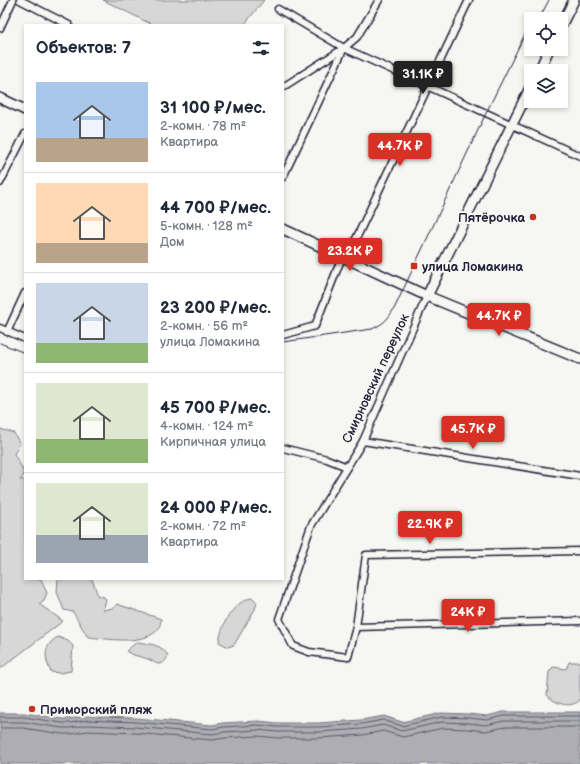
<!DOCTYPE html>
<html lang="ru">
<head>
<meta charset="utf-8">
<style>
  body { margin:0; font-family:"Balsamiq Sans",sans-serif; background:#f2f2f3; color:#1f2937; height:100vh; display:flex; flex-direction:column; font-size:15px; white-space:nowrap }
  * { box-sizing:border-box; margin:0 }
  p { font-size:13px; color:#747a83 }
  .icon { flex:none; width:22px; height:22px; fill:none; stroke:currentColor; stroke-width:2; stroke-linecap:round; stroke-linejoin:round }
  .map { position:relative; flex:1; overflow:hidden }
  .drawer { position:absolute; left:24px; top:24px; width:260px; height:556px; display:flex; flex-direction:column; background:#fff; border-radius:0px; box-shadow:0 2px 6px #0003 }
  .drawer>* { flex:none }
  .tools { position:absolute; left:524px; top:12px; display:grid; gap:8px }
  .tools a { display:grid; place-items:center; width:44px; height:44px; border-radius:0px; background:#fff; box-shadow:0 2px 6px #0003; font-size:20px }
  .price { position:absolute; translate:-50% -34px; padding:0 9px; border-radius:4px; background:#d93025; color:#fff; font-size:13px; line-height:26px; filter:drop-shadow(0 1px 2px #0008) }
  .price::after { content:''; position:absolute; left:50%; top:24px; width:12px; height:9px; margin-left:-6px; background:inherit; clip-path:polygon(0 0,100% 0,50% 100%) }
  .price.current { background:#222; color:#fff }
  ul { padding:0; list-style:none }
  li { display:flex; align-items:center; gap:12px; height:100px; padding:0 12px }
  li+li { border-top:1px solid #e0e1e3 }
  li span { display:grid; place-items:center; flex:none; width:112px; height:80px; border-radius:0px; color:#555 }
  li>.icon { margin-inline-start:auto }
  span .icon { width:48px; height:48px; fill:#fffc; stroke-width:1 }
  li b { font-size:17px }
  h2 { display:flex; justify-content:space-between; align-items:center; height:48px; padding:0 12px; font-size:17px }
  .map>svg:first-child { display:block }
  .green { fill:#d7d7d7; stroke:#7c7c89 }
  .water { fill:#adadb3; stroke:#757583 }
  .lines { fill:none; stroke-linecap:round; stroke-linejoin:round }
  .shore { stroke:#5a5a6b; stroke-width:1 }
  .minor-casing { stroke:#22223b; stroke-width:9 }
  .secondary-casing { stroke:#22223b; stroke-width:12 }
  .minor { stroke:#f6f6f2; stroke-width:6 }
  .secondary { stroke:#f6f6f2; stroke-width:9 }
  .tram { stroke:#22223b; stroke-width:1 }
  .poi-dot { fill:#c8321e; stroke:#f6f6f2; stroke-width:1.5 }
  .labels { text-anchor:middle; stroke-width:4; stroke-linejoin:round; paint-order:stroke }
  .poi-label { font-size:13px; font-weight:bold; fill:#22223b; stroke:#f6f6f2; text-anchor:start }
  .street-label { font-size:13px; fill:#22223b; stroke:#f6f6f2 }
</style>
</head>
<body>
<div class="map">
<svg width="580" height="764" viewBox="0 0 580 764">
  <rect width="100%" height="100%" fill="#f6f6f2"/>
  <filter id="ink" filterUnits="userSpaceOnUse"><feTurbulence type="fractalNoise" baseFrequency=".025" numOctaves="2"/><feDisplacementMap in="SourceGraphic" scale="8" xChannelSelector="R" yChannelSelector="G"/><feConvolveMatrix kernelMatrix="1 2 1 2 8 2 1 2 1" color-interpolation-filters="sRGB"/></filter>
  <g filter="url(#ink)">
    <g class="green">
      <path d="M103 0H264L244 25H153Z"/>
      <path d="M0 429 14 433 20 444 14 454 22 468 24 475 20 480H25V579H41L47 593 44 600 39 604 63 621 0 669Z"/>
      <path d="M58 579H92L98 596 104 597 106 600 103 610 113 608 117 604 161 619C161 622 160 625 159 628 147 646 107 639 89 637L87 636 73 612 64 610 57 592Z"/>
      <path d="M250 598 254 599 257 603 255 609 234 645 228 647 219 642C222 624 231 605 250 598Z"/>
      <path d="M58 637 68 641 73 646 71 671 60 673 51 672C44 658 43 645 58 637Z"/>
      <path d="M137 642C150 644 162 644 168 656 166 660 164 664 159 664 155 664 153 661 150 660 142 656 134 657 126 651Z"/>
      <path d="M569 662H580V700C571 709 555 704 547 695L549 672 553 667 566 669Z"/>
    </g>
    <path class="water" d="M503 712H580V764H0V713H24L62 719H69L87 716 97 717 136 718 212 725 223 723 258 721 278 723H318L361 720 384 716 402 722 441 713 469 714 487 716Z"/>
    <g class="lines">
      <g class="shore">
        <path d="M0 717H24L62 723H70L87 720 135 722 212 729 224 727 257 725 278 727H318L362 724 383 720 402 726 442 717 469 718 487 720 504 716H580"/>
        <path d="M0 722H24L62 728H70L87 725 135 727 212 734 224 732 257 730 278 732H319L362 729 383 725 402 731 442 722 468 723 486 725 504 721H580"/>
        <path d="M0 728H23L62 734H71L87 731 135 733 212 740 225 738 257 736 278 738H319L363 735 383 731 403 737 443 728 468 729 486 731 505 727H580"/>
      </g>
      <g class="minor-casing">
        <g id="minor">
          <path d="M20 0 69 25"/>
          <path d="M278 9 344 48 580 156"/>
          <path d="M0 28 13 0"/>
          <path d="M283 87 344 48"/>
          <path d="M283 177 344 48 357 37 379 0"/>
          <path d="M0 183 25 134"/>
          <path d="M427 296 363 441 311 526 279 619 293 646 309 652 348 657 356 627 366 555 580 551"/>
          <path d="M0 328 25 339"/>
          <path d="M7 332 25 293"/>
          <path d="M283 335 315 326 342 257 355 241 469 0"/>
          <path d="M363 441 580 476"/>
          <path d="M283 448 327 459 347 467"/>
          <path d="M356 627 580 621"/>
        </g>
      </g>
      <g class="secondary-casing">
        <g id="secondary">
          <path d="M561 26 574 0"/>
          <path d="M539 71 549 49"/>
          <path d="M0 98 25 110"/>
          <path d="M283 229 427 296 580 359"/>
          <path d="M427 296 531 86"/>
        </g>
      </g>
      <use href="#minor" class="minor"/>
      <use href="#secondary" class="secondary"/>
      <g class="tram">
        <path d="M539 19 549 0"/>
        <path d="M283 342 372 329C385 323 388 319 395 307L486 113 531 22"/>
        <path d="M0 343 25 353"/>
      </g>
    </g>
  </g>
  <g class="poi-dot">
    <circle cx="533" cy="217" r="4"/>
    <rect x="410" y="262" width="8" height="8" rx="2"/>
    <circle cx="32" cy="709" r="4"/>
  </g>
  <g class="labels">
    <g class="poi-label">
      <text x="525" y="222" text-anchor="end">Пятёрочка</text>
      <text x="422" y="271">улица Ломакина</text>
      <text x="40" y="714">Приморский пляж</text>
    </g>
    <g class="street-label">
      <text transform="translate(375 378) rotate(-65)" y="5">Смирновский переулок</text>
    </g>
  </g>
</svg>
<div class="tools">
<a><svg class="icon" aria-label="locate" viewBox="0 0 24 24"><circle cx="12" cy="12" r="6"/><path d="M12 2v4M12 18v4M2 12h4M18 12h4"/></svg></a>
<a><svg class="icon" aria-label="layers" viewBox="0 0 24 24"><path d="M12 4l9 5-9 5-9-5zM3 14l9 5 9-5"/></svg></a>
</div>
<b class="price current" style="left:423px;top:95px">31.1K ₽</b>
<b class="price" style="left:400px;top:167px">44.7K ₽</b>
<b class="price" style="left:350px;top:272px">23.2K ₽</b>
<b class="price" style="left:499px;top:337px">44.7K ₽</b>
<b class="price" style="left:473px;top:450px">45.7K ₽</b>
<b class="price" style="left:430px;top:545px">22.9K ₽</b>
<b class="price" style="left:468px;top:633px">24K ₽</b>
<section class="drawer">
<h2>Объектов: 7<svg class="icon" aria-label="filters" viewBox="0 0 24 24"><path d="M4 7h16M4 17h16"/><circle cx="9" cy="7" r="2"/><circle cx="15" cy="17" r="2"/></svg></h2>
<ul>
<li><span style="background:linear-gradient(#a9c7e8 70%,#b9a48a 0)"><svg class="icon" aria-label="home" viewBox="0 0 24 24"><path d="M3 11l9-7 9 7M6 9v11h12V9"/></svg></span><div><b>31 100 ₽/мес.</b><p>2-комн. · 78 m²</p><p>Квартира</p></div></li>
<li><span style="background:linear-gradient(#ffd9b3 75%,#b9a48a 0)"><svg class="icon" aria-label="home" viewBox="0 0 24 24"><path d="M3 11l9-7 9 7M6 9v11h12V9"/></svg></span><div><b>44 700 ₽/мес.</b><p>5-комн. · 128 m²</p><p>Дом</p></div></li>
<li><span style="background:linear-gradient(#c9d6e8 75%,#8fb573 0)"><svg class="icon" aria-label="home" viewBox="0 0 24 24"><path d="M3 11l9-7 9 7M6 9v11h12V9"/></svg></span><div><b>23 200 ₽/мес.</b><p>2-комн. · 56 m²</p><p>улица Ломакина</p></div></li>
<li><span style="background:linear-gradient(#dfe7d0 70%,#8fb573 0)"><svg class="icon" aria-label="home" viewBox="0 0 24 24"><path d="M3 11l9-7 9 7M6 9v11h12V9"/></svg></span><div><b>45 700 ₽/мес.</b><p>4-комн. · 124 m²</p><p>Кирпичная улица</p></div></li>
<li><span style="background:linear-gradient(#dfe7d0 65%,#9aa5b1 0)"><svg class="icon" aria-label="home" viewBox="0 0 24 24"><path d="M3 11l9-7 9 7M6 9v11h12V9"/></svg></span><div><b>24 000 ₽/мес.</b><p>2-комн. · 72 m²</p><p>Квартира</p></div></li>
</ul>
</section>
</div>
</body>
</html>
